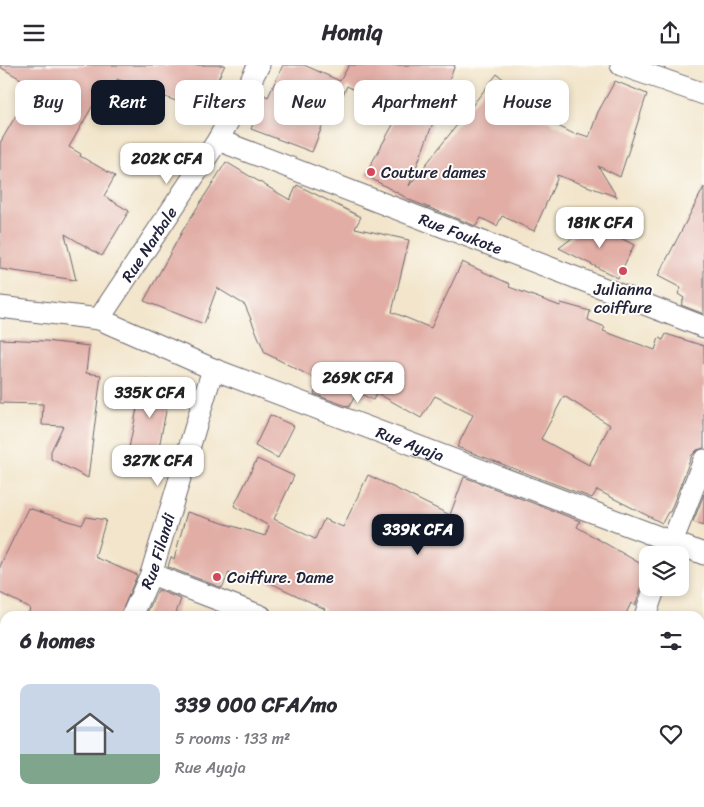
<!DOCTYPE html>
<html lang="en">
<head>
<meta charset="utf-8">
<style>
  body { margin:0; font-family:Sriracha,sans-serif; background:#f7f7f7; color:#2b2b33; height:100vh; display:flex; flex-direction:column; font-size:19px; white-space:nowrap }
  * { box-sizing:border-box; margin:0 }
  p { font-size:16px; color:#7c7c81 }
  .icon { flex:none; width:28px; height:28px; fill:none; stroke:currentColor; stroke-width:2; stroke-linecap:round; stroke-linejoin:round }
  .map { position:relative; flex:1; overflow:hidden }
  .side { position:absolute; left:0px; top:546px; width:705px; height:196px; display:flex; flex-direction:column; background:#fff; border-radius:15px 15px 0 0; box-shadow:0 2px 8px #0003 }
  .side>* { flex:none }
  .guide { position:absolute; left:15px; top:15px; width:675px; height:45px; display:flex; gap:10px }
  .controls { position:absolute; left:639px; top:481px; display:grid; gap:10px }
  .controls a { display:grid; place-items:center; width:50px; height:50px; border-radius:10px; background:#fff; box-shadow:0 2px 8px #0003; font-size:25px }
  .price { position:absolute; translate:-50% -42px; padding:0 11px; border-radius:10px; background:#fff; color:#222; font-size:16px; line-height:32px; filter:drop-shadow(0 1px 2px #0008) }
  .price::after { content:''; position:absolute; left:50%; top:30px; width:15px; height:11px; margin-left:-8px; background:inherit; clip-path:polygon(0 0,100% 0,50% 100%) }
  .price.selected { background:#111827; color:#fff }
  ul { padding:0; list-style:none }
  li { display:flex; align-items:center; gap:15px; height:125px; padding:0 20px }
  li span { display:grid; place-items:center; flex:none; width:140px; height:100px; border-radius:10px; color:#555 }
  li>.icon { margin-inline-start:auto }
  span .icon { width:60px; height:60px; fill:#fffc; stroke-width:1 }
  li b { font-size:21px }
  h2 { display:flex; justify-content:space-between; align-items:center; height:60px; padding:0 20px; font-size:21px }
  .chip { padding:0 18px; border-radius:10px; background:#fff; box-shadow:0 2px 8px #0003; font-size:18px; line-height:45px }
  .chip.selected { background:#111827; color:#fff }
  header { display:flex; justify-content:space-between; align-items:center; height:65px; padding:0 20px; background:#fff; font-size:22px; font-weight:700 }
  .map>svg:first-child { display:block }
  .building { fill:#e1ada5; fill-rule:evenodd }
  .lines { fill:none; stroke-linecap:round; stroke-linejoin:round }
  .street-casing { stroke:#6b666d; stroke-width:23 }
  .street { stroke:#fff; stroke-width:21 }
  .poi-dot { fill:#d1495b; stroke:#fdfcf7; stroke-width:2 }
  .labels { text-anchor:middle; stroke-width:4; stroke-linejoin:round; paint-order:stroke }
  .poi-label { font-size:16px; fill:#22223b; stroke:#fdfcf7; text-anchor:start }
  .street-label { font-size:16px; fill:#22223b; stroke:#fdfcf7 }
</style>
</head>
<body>
<header><svg class="icon" aria-label="menu" viewBox="0 0 24 24"><path d="M4 6h16M4 12h16M4 18h16"/></svg>Homiq<svg class="icon" aria-label="share" viewBox="0 0 24 24"><path d="M12 15V3M7 8l5-5 5 5M5 13v7h14v-7"/></svg></header>
<div class="map">
<svg width="704" height="742" viewBox="0 0 704 742">
  <rect width="100%" height="100%" fill="#fdfcf7"/>
  <filter id="ink" filterUnits="userSpaceOnUse"><feTurbulence type="fractalNoise" baseFrequency=".02" numOctaves="2"/><feDisplacementMap in="SourceGraphic" scale="10" xChannelSelector="R" yChannelSelector="G"/><feConvolveMatrix kernelMatrix="1 2 1 2 8 2 1 2 1" color-interpolation-filters="sRGB"/></filter>
  <filter id="wash" filterUnits="userSpaceOnUse"><feTurbulence type="fractalNoise" baseFrequency=".0096" numOctaves="4" result="noise"/><feDisplacementMap in="SourceGraphic" scale="20" xChannelSelector="R" yChannelSelector="G"/><feGaussianBlur stdDeviation="1.12" result="paint"/><feColorMatrix in="noise" values="0 0 0 0 0 0 0 0 0 0 0 0 0 0 0 0 0 1.4 0 .05"/><feComposite in="paint" operator="in"/></filter>
  <g filter="url(#wash)">
    <rect width="100%" height="100%" fill="#f2e5cb"/>
    <g id="blocks">
      <g class="building">
        <path d="M0 0H225L212 26 218 29 208 48 117 14 104 41 96 35 69 82 81 89 80 91 115 111 104 131 129 146 102 191 65 169 76 215 0 204V78L33 21 0 2Z"/>
        <path d="M283 0H304L340 16 349 0H455L409 121 497 9 533 37 526 45 576 70 577 68 589 72 598 47 615 16 647 29 620 112 598 101 617 132 557 110V114L534 166 502 151 497 161 481 153 476 161 412 136 365 110 399 49 347 21 333 52 327 49 312 87 251 64 264 30 268 32Z"/>
        <path d="M226 97 290 135 297 120 361 152 355 163 409 175 392 247 431 263 462 197 510 219 509 222 560 241 561 238 590 246 588 255 605 262 603 266 655 285 659 273 663 275 666 269 704 281V383L697 385 692 390 670 447H668L662 458 597 425 592 433 457 382 473 350 435 331 421 353 377 328 373 335 357 327 349 342 314 329 320 316 265 288 245 240 217 223 204 259 144 236 183 165ZM564 331 610 360 589 400 541 374Z"/>
        <path d="M704 122V249L681 240 684 233 678 229 681 223 658 211Z"/>
        <path d="M592 158 634 180 618 213 559 183Z"/>
        <path d="M0 274 45 276 89 281 86 308 101 310 88 413 51 394V386L63 361 42 360 43 339 0 338Z"/>
        <path d="M143 314 171 320 156 398 129 383Z"/>
        <path d="M270 350 294 361 278 393 255 381Z"/>
        <path d="M257 394 294 411 274 454 315 474 324 454 343 462 368 410 450 450 464 412 580 456 577 462 648 503V512L643 518 635 541 631 538 625 551H321L325 544 256 511 252 519 229 508 222 523 168 502 171 492 174 494 187 447 265 471 269 461 234 441Z"/>
        <path d="M704 429V461L693 457Z"/>
        <path d="M28 443 82 460 86 452 106 455 95 492 137 510 120 551H28L30 543 0 528V501Z"/>
        <path d="M158 525 181 534 175 551 146 550Z"/>
      </g>
    </g>
  </g>
  <g filter="url(#ink)">
    <use href="#blocks" fill-opacity="0" stroke="#6b666d" stroke-width="1"/>
    <g class="lines">
      <g class="street-casing">
        <g id="street">
          <path d="M621 0 704 29"/>
          <path id="s1" d="M218 75 704 262"/>
          <path id="s2" d="M0 242 99 254 213 304 704 489"/>
          <path id="s3" d="M99 254 218 75 259 0"/>
          <path d="M667 490 704 395"/>
          <path d="M151 509 261 551"/>
          <path id="s4" d="M132 551 151 509 213 304"/>
          <path d="M645 551 655 522"/>
          <path d="M0 634 5 635"/>
          <path d="M700 721 704 722"/>
          <path d="M172 738 184 742"/>
          <path d="M65 742 67 738"/>
          <path d="M578 742 579 738"/>
        </g>
      </g>
      <use href="#street" class="street"/>
    </g>
  </g>
  <g class="poi-dot">
    <circle cx="371" cy="107" r="5"/>
    <circle cx="623" cy="206" r="5"/>
    <circle cx="217" cy="512" r="5"/>
  </g>
  <g class="labels">
    <g class="poi-label">
      <text x="381" y="113">Couture dames</text>
      <text x="623" y="230" text-anchor="middle">Julianna<tspan x="623" dy="18">coiffure</tspan></text>
      <text x="227" y="518">Coiffure. Dame</text>
    </g>
    <g class="street-label">
      <text dy="6" stroke="none"><textPath href="#s1" startOffset="260">Rue Foukote</textPath></text>
      <text dy="6" stroke="none"><textPath href="#s3" startOffset="90">Rue Narbale</textPath></text>
      <text dy="6" stroke="none"><textPath href="#s2" startOffset="435">Rue Ayaja</textPath></text>
      <text dy="6" stroke="none"><textPath href="#s4" startOffset="70">Rue Filandi</textPath></text>
    </g>
  </g>
</svg>
<div class="controls">
<a><svg class="icon" aria-label="layers" viewBox="0 0 24 24"><path d="M12 4l9 5-9 5-9-5zM3 14l9 5 9-5"/></svg></a>
</div>
<b class="price" style="left:167px;top:120px">202K CFA</b>
<b class="price" style="left:600px;top:184px">181K CFA</b>
<b class="price" style="left:358px;top:339px">269K CFA</b>
<b class="price" style="left:150px;top:354px">335K CFA</b>
<b class="price" style="left:158px;top:422px">327K CFA</b>
<b class="price selected" style="left:418px;top:491px">339K CFA</b>
<div class="guide">
<a class="chip">Buy</a>
<a class="chip selected">Rent</a>
<a class="chip">Filters</a>
<a class="chip">New</a>
<a class="chip">Apartment</a>
<a class="chip">House</a>
</div>
<section class="side">
<h2>6 homes<svg class="icon" aria-label="filters" viewBox="0 0 24 24"><path d="M4 7h16M4 17h16"/><circle cx="9" cy="7" r="2"/><circle cx="15" cy="17" r="2"/></svg></h2>
<ul>
<li><span style="background:linear-gradient(#c9d6e8 70%,#7fa58c 0)"><svg class="icon" aria-label="home" viewBox="0 0 24 24"><path d="M3 11l9-7 9 7M6 9v11h12V9"/></svg></span><div><b>339 000 CFA/mo</b><p>5 rooms · 133 m²</p><p>Rue Ayaja</p></div><svg class="icon" aria-label="heart" viewBox="0 0 24 24"><path d="M12 20l-8-8c-3-5 5-10 8-4 3-6 11-1 8 4z"/></svg></li>
</ul>
</section>
</div>
</body>
</html>
